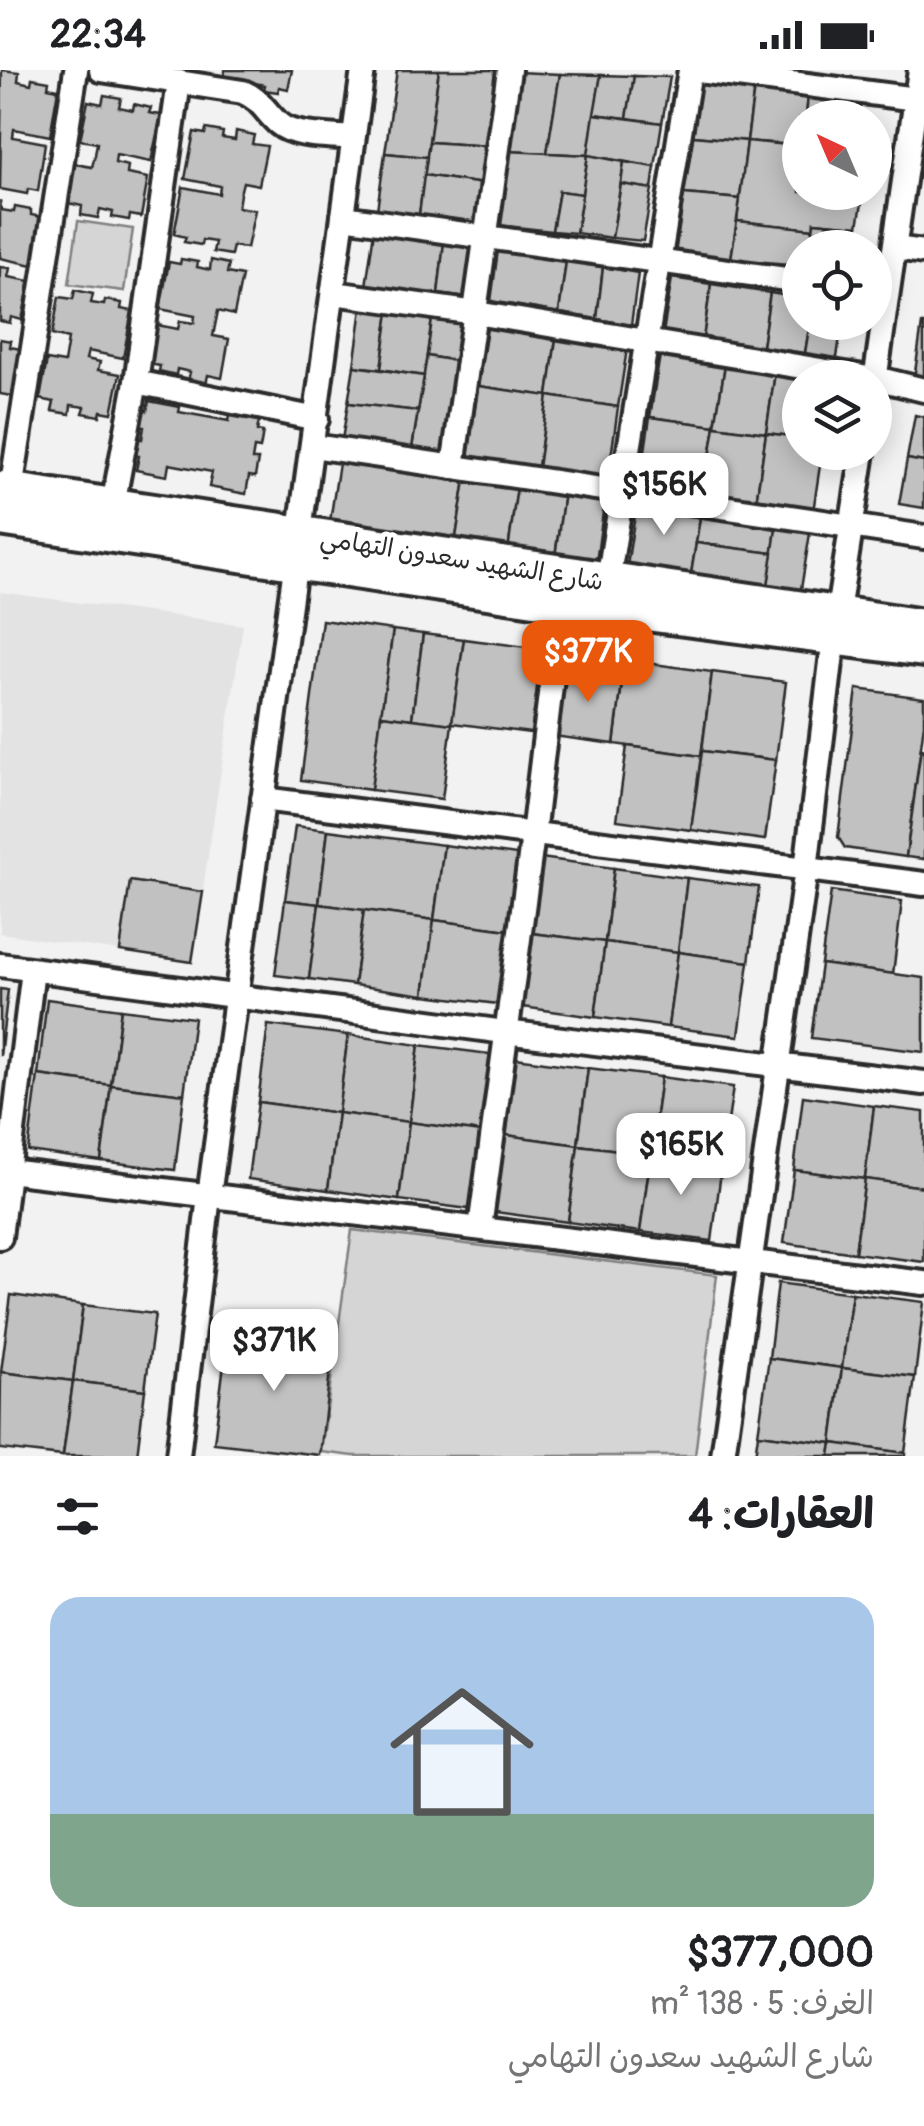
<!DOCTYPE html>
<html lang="ar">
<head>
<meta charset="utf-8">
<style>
  body { margin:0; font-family:Pangolin,"Playpen Sans Arabic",sans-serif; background:#f6f6f6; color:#202124; direction:rtl; height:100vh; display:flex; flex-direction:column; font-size:38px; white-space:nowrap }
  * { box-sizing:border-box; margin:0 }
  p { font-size:32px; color:#757577 }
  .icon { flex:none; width:55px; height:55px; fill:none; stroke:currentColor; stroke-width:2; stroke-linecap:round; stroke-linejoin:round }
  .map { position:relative; height:1386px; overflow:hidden; direction:ltr }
  .side { display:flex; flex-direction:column; background:#fff; flex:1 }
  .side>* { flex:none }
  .needle { width:65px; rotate:316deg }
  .tools { position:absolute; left:782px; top:30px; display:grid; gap:20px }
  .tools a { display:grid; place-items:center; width:110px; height:110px; border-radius:50%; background:#fff; box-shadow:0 5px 25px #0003; font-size:50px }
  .price { position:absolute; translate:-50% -85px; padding:0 22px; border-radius:20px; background:#fff; color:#222; font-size:32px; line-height:65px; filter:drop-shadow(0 2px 5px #0008) }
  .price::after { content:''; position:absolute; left:50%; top:60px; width:30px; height:22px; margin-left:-15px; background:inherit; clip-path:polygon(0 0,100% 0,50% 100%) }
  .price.on { background:#ea580c; color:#fff }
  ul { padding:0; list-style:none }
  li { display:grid; align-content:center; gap:20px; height:530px; padding:0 50px }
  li+li { border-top:2px solid #e0e0e0 }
  li span { display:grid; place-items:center; height:310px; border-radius:30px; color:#555 }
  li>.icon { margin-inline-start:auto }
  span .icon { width:180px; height:180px; fill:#fffc; stroke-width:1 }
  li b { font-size:42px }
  h2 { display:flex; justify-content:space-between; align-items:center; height:120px; padding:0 50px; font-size:42px }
  .status { display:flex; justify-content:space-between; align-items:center; height:70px; padding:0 50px; background:#fff; direction:ltr }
  .status svg { height:28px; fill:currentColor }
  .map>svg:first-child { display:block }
  .built { fill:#e3e3e3 }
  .green { fill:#d5d5d5; stroke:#808080; stroke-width:2.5 }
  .building { fill:#c1c1c1; stroke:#2b2b2b; stroke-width:2.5 }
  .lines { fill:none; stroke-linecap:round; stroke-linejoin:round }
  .street-casing { stroke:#2b2b2b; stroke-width:30 }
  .secondary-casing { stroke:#2b2b2b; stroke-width:40 }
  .street { stroke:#fff; stroke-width:22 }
  .secondary { stroke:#fff; stroke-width:32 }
  .labels { text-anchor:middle; stroke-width:10; stroke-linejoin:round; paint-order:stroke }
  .street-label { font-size:25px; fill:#2b2b2b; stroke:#fff }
</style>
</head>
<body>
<div class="status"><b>22:34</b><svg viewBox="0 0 49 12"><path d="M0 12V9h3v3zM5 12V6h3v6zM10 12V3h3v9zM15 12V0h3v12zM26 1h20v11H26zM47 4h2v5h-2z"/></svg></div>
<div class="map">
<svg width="924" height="1386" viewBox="0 0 924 1386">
  <rect width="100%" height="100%" fill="#f2f2f2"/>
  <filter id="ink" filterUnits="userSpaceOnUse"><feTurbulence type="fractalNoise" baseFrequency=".01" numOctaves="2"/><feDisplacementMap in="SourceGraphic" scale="20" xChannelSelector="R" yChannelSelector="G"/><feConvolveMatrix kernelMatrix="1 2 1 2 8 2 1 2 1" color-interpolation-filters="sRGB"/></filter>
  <g filter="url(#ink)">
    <path class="built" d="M0 522 243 555 192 892 0 863Z"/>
    <g class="green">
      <path d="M78 151 133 159 124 221 69 214Z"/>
      <path d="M352 1160 717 1205 695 1386H354L321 1382Z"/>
    </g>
    <g class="building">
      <path d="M2 0 19 2 18 11 31 14 32 8 49 11 48 17 58 19 50 66 14 59 13 67 45 73 38 121 28 119 27 124 0 119Z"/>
      <path d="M225 0H292L288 19 279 17 278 22 264 20 265 15 254 13 253 18 239 15 240 10 224 7Z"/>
      <path d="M397 0H439L427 87 385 83Z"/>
      <path d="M439 0H500L489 76 429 72Z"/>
      <path d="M517 2 560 4 547 83 507 81Z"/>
      <path d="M560 4 601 5 588 85 547 83Z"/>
      <path d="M601 5 634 6 627 48 594 44Z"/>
      <path d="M634 6 670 7 662 53 627 48Z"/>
      <path d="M701 11 754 18 747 71 693 66Z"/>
      <path d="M754 18 808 24 806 48H800V76L747 71Z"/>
      <path d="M808 24 861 31 859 48H806Z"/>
      <path d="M104 25 121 28 119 37 133 40 134 34 151 38 149 43 161 45 151 92 116 85 115 93 128 96 127 104 148 108 141 147 130 145 129 150 112 147 113 142 100 139 98 148 81 145 82 136 68 133 75 94 92 97 95 85 97 73 80 70 88 31 102 34Z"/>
      <path d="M594 44 662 53 655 97 588 85Z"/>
      <path d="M206 59 223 62 222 68 235 70 236 61 254 65 252 74 267 76 259 115 243 112 240 124 238 137 255 140 247 178 233 176 231 185 213 182 215 172 202 170 201 175 184 172 186 167 174 164 183 117 219 124 220 116 185 109 194 62 205 64Z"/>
      <path d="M693 66 747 71 740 129 684 124Z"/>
      <path d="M747 71 800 76V122H864L858 156 814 152V159L737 151Z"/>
      <path d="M429 72 489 76 483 114 424 105Z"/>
      <path d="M507 81 588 85 582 124 559 121 552 161 497 155Z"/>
      <path d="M385 83 427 87 419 145 377 140Z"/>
      <path d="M588 85 624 92 612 168 576 163Z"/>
      <path d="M624 92 655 97 652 119 621 114Z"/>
      <path d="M424 105 483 114 478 152 419 145Z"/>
      <path d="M621 114 652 119 643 171 612 168Z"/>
      <path d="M559 121 582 124 576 163 552 161Z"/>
      <path d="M684 124 740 129 731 189 675 184Z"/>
      <path d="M0 130 1 140 14 142 15 137 31 140V145L42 147 33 195 0 188Z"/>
      <path d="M737 151 814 159 812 178H800V195L731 189Z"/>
      <path d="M814 152 858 156 854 178H811Z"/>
      <path d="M374 161 444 172 438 224 366 216Z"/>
      <path d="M444 172 474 177 467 228 438 224Z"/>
      <path d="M498 180 566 191 559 243 491 231Z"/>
      <path d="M181 189 198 192 197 197 210 200 211 190 229 194 227 203 242 206 234 245 218 241 213 266 229 269 222 308 208 305 206 314 188 311 190 302 177 299 176 305 159 301 160 296 149 294 157 255 178 259 180 251 194 253 195 246 160 239 169 192 180 194Z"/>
      <path d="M566 191 603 197 597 249 559 243Z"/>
      <path d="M0 197 10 198 8 207 30 211 22 250 11 247 10 253 0 251Z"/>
      <path d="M603 197 638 203 631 255 597 249Z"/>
      <path d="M672 208 711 214 703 269 663 263Z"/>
      <path d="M711 214 770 223 762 277 703 269Z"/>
      <path d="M75 220 93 224 91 233 104 235 105 230 122 233 121 239 132 241 123 288 88 281 86 289 100 292 98 300 120 304 112 343 101 341 100 346 83 343 85 337 71 335 70 344 52 341 54 332 40 329 47 290 64 293 68 269 52 265 59 227 73 229Z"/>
      <path d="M770 223 800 228V252H810L805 283 762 277Z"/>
      <path d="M362 238 389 242 381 299 354 296Z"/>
      <path d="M389 242 432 249 424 306 381 299Z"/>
      <path d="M432 249 468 254 462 292 427 286Z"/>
      <path d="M810 252H842L837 288 805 283Z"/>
      <path d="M922 254H924V311L914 309Z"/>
      <path d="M487 258 556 269 548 326 478 316Z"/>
      <path d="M0 269 11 271 10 277 21 279 12 326 0 324Z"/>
      <path d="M556 269 627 279 618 337 548 326Z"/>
      <path d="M660 285 725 295 715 356 650 347Z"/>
      <path d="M427 286 462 292 446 384 412 378Z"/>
      <path d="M725 295 775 303 766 363 715 356Z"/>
      <path d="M354 296 424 306 418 341 348 333Z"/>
      <path d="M775 303 800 308V367L766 363Z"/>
      <path d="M478 316 548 326 538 398 468 387Z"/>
      <path d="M548 326 618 337 608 409 538 398Z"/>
      <path d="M149 331 180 337 179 342 229 351 230 346 259 351 257 361 263 362 260 379 254 378 252 390H258L255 407 249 406 246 424 209 417 212 402 169 394 167 406 136 400 139 386 134 385 136 368 142 369 144 357 139 356 141 340 147 341Z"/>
      <path d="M348 333 418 341 412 378 342 370Z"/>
      <path d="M915 345 924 347V392L907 389Z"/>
      <path d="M650 347 715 356 704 425 640 415Z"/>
      <path d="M715 356 766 363 756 433 704 425Z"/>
      <path d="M766 363 800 367V382H822L813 442 756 433Z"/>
      <path d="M907 389 924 392V438L899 434Z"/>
      <path d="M339 393 465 410 455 474 329 458Z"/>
      <path d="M465 410 517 417 508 481 455 474Z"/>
      <path d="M517 417 564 423 555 487 508 481Z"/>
      <path d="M564 423 605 428 596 492 555 487Z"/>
      <path d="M637 432 701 442 691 504 627 496Z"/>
      <path d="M701 442 777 452 773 483 696 473Z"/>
      <path d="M777 452 811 457 801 519 768 515Z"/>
      <path d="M696 473 773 483 768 515 691 504Z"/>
      <path d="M322 550 393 560 371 720 301 710Z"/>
      <path d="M393 560 423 564 412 649 381 645Z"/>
      <path d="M423 564 464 569 452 654 412 649Z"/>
      <path d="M464 569 543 579 531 663 452 653Z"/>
      <path d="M625 590 712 602 701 686 614 674Z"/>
      <path d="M562 596 623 604 614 674 553 666Z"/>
      <path d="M712 602 786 612 776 690 702 681Z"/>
      <path d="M857 619 924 628V654L906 787 845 778 838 767Z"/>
      <path d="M381 645 452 654 442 729 371 720Z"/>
      <path d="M627 676 701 686 691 760 617 750Z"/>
      <path d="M921 678 924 679V789L906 787Z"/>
      <path d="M702 681 776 690 765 770 691 760Z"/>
      <path d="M295 756 328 760 319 834 285 830Z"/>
      <path d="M328 760 444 775 434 850 319 834Z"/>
      <path d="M444 775 517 785 508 860 434 850Z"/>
      <path d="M541 788 614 798 605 872 531 863Z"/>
      <path d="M614 798 687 808 678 882 605 872Z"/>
      <path d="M687 808 759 817 749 892 678 882Z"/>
      <path d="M130 811 203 822 192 892 120 881Z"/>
      <path d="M831 821 902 831 893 904 821 894Z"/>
      <path d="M285 830 319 834 309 909 275 905Z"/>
      <path d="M319 834 364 840 354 915 309 909Z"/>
      <path d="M364 840 434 850 424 925 354 915Z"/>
      <path d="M434 850 508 860 498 934 424 925Z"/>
      <path d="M531 863 605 872 595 947 522 937Z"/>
      <path d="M605 872 678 882 668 957 595 947Z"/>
      <path d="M678 882 749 892 739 966 668 957Z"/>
      <path d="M821 894 924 908V982L811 968Z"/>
      <path d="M0 919 8 920 0 986Z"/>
      <path d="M47 929 121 939 111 1015 38 1005Z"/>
      <path d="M121 939 194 948 184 1024 111 1015Z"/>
      <path d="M268 955 348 965 338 1043 258 1032Z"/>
      <path d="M348 965 419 975 409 1052 338 1043Z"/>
      <path d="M419 975 490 984 480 1062 409 1052Z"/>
      <path d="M516 988 588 998 578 1075 506 1065Z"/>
      <path d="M588 998 661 1007 651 1084 578 1075Z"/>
      <path d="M38 1005 111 1015 101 1091 28 1081Z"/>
      <path d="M661 1007 733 1017 722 1094 651 1084Z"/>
      <path d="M111 1015 184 1024 175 1100 101 1091Z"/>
      <path d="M803 1026 874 1036 865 1109 794 1100Z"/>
      <path d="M258 1032 338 1043 328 1120 248 1109Z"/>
      <path d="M874 1036 924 1042V1117L865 1109Z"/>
      <path d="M338 1043 409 1052 399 1130 328 1120Z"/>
      <path d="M409 1052 480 1062 469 1139 399 1130Z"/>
      <path d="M506 1065 578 1075 568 1152 495 1142Z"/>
      <path d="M578 1075 651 1084 640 1162 568 1152Z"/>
      <path d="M651 1084 722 1094 712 1171 640 1162Z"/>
      <path d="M794 1100 865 1109 855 1183 784 1173Z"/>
      <path d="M865 1109 924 1117V1192L855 1183Z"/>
      <path d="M778 1213 852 1223 842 1298 769 1288Z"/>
      <path d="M852 1223 924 1232 915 1307 842 1298Z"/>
      <path d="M11 1225 83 1235 73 1311 1 1302Z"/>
      <path d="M83 1235 155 1244 145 1320 73 1311Z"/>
      <path d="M228 1262 333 1275 320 1385 214 1373Z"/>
      <path d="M769 1288 842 1298 832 1373 758 1364Z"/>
      <path d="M842 1298 915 1307 905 1383 832 1373Z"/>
      <path d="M1 1302 73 1311 63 1386 0 1379Z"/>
      <path d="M73 1311 145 1320 137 1386H63Z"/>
      <path d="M758 1364 832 1373 830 1386H755Z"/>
      <path d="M832 1373 905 1383V1386H830Z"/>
    </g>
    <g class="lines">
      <g class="street-casing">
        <g id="street">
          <path d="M101 0 243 22C262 30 265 42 279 54 295 68 332 65 352 68"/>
          <path d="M691 0 924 30"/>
          <path d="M343 147 800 211"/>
          <path d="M895 178 924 182"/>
          <path d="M334 223 476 243 869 308"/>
          <path d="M875 308 924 320"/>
          <path d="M875 311 920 0"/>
          <path d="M136 312 317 349"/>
          <path d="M313 376 924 467"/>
          <path d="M453 397 509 0"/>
          <path d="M11 420 76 0"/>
          <path d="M113 435 136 312 179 12"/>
          <path d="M608 511 690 0"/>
          <path d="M263 729 924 814"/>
          <path d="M0 895 505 962 924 1013"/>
          <path d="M8 1101 924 1213"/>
          <path d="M480 1158 533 765 561 533"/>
          <path d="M0 1167 33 900"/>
          <path d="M178 1386 209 1126 363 0"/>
          <path d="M723 1386 806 799 834 567 863 382"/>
        </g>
      </g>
      <g class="secondary-casing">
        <g id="secondary">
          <path d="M0 418 924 556"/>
          <path d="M0 449 561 533 924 580"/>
        </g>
      </g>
      <use href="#street" class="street"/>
      <use href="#secondary" class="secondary"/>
    </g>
  </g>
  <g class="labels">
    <g class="street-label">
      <text transform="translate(462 489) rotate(9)" y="9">شارع الشهيد سعدون التهامي</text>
    </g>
  </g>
</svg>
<div class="tools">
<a><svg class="needle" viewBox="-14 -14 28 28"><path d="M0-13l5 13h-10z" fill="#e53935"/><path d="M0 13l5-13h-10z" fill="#757577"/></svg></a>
<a><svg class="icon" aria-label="locate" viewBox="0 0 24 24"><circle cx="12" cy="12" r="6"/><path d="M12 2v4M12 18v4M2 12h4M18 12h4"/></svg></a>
<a><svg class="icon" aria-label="layers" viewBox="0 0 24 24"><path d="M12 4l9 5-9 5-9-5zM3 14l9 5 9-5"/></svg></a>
</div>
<b class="price" style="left:664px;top:468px">$156K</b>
<b class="price on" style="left:588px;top:635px">$377K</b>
<b class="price" style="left:681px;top:1128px">$165K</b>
<b class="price" style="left:274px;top:1324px">$371K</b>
</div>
<section class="side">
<h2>العقارات: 4<svg class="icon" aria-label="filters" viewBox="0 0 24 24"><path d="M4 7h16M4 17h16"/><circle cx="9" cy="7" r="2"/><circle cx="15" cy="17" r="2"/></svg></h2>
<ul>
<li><span style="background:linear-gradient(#a9c7e8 70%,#7fa58c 0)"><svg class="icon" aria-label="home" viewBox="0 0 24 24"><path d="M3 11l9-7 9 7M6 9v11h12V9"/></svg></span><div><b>$377,000</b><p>الغرف: 5 · 138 m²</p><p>شارع الشهيد سعدون التهامي</p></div></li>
</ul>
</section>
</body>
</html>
